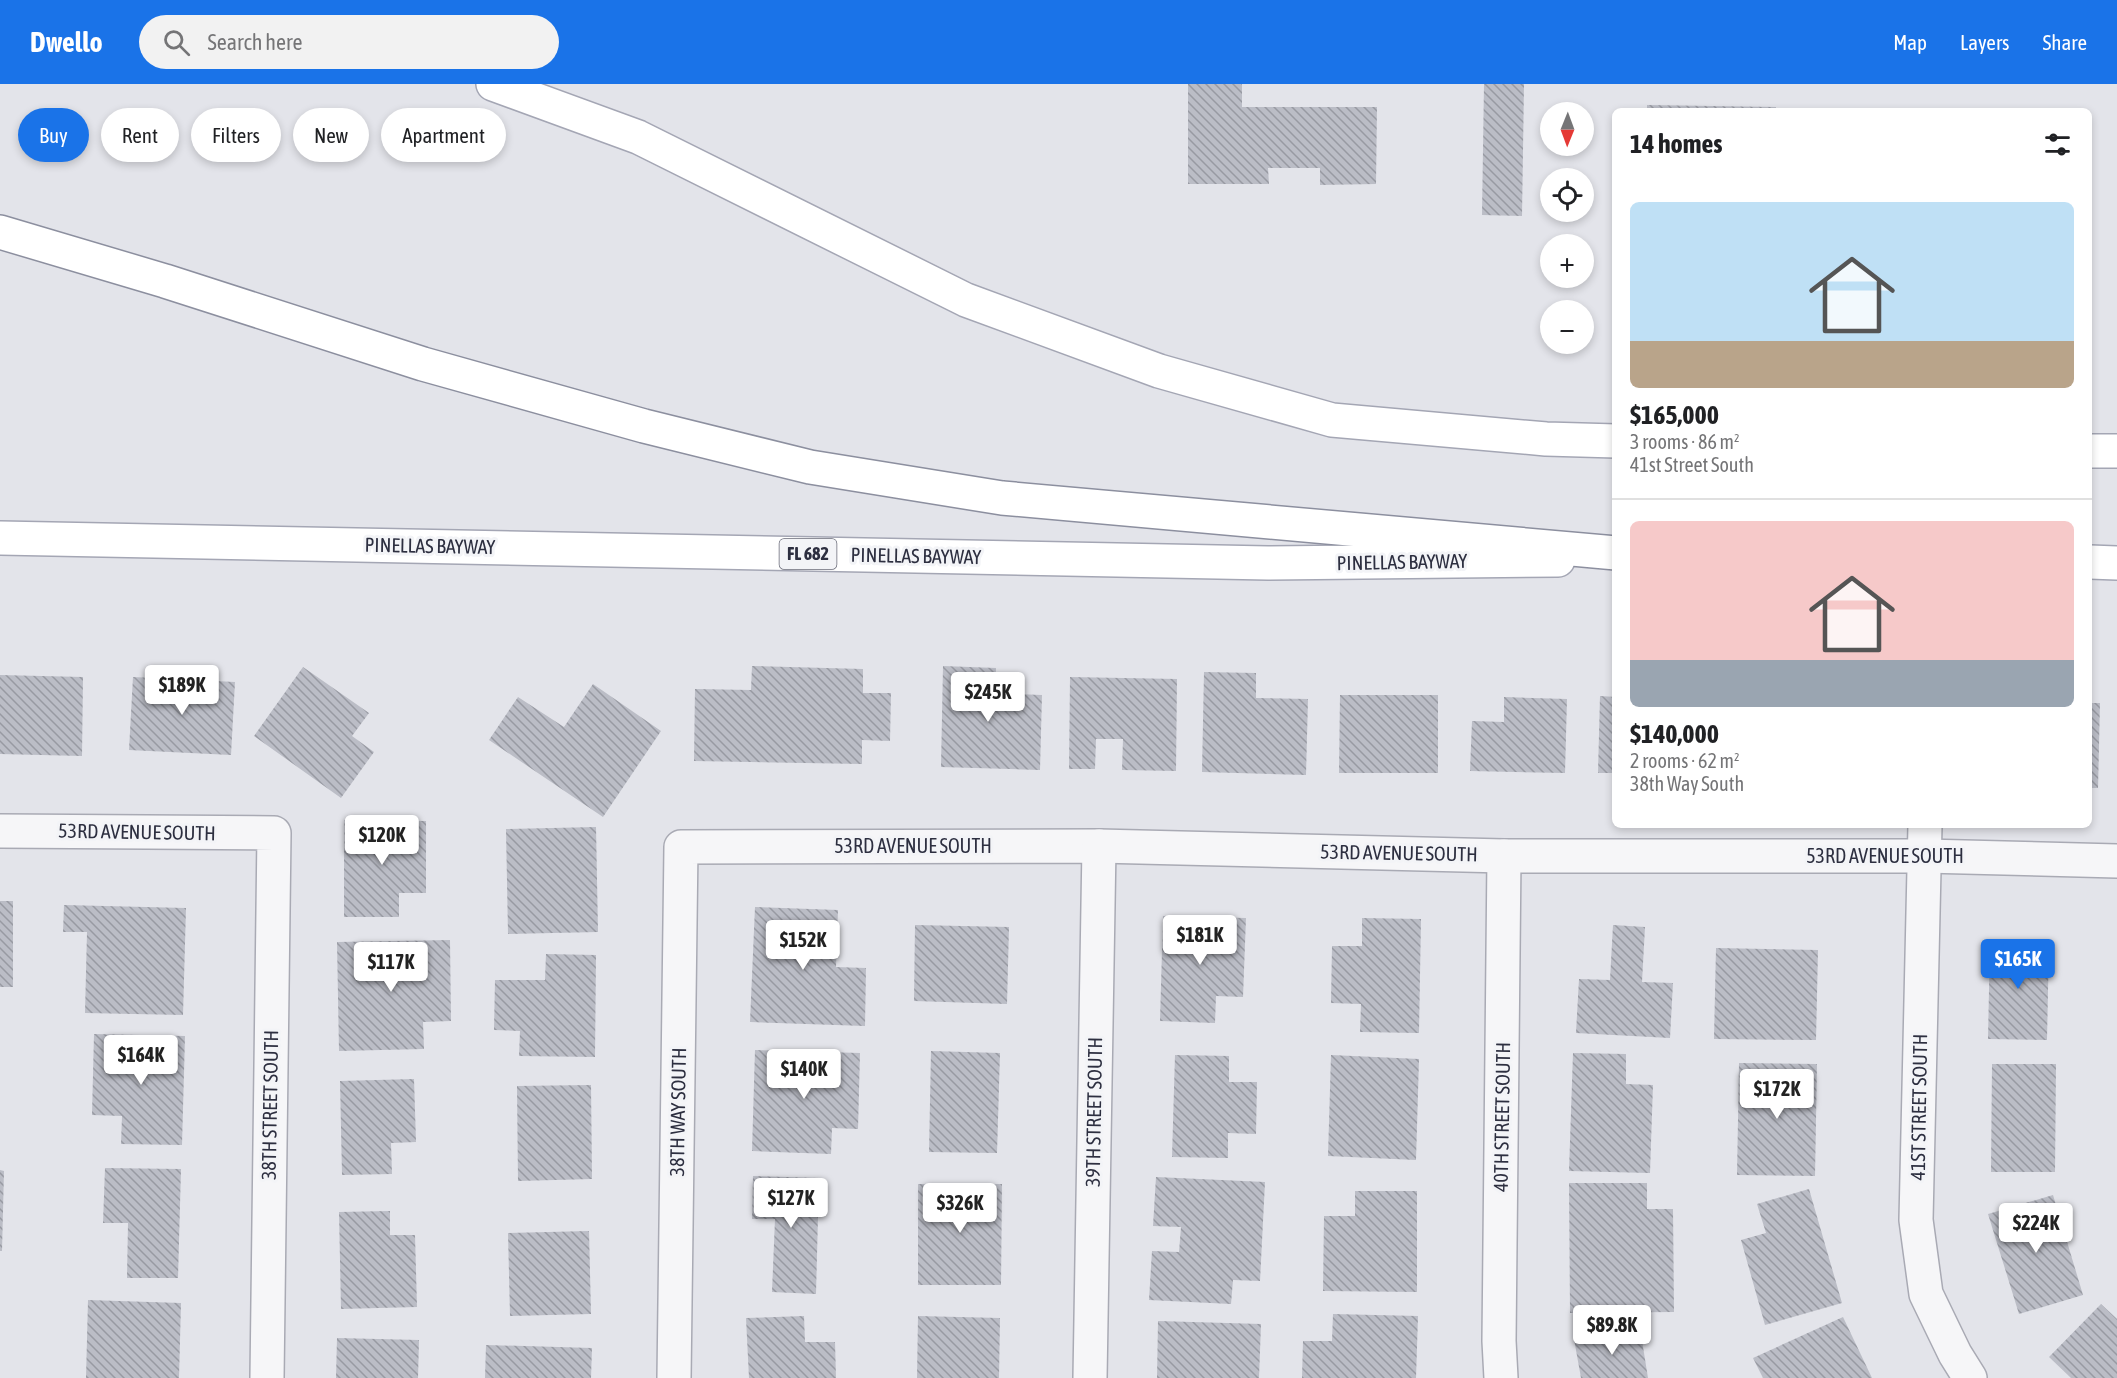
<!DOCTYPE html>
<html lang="en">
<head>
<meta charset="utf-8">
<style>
  body { margin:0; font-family:"Asap Condensed",sans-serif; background:#f2f2f2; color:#202124; height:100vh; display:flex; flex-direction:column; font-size:22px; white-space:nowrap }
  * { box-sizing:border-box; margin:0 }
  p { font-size:20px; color:#757577 }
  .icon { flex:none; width:33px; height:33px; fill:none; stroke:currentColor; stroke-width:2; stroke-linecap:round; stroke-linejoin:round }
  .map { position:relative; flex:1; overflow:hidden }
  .sheet { position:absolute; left:1612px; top:24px; width:480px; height:720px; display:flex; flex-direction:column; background:#fff; border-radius:9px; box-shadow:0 3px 9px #0003 }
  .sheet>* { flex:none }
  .top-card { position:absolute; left:18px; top:24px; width:570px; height:54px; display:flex; gap:12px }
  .needle { width:39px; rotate:181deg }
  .fabs { position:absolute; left:1540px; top:18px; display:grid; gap:12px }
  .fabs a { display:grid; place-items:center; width:54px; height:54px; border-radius:50%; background:#fff; box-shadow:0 3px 9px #0003; font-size:30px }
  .price { position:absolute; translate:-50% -51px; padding:0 14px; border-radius:6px; background:#fff; color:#222; font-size:20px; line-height:39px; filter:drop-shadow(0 2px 3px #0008) }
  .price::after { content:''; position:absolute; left:50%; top:36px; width:18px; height:14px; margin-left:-9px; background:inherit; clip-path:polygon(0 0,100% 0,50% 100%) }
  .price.current { background:#1a73e8; color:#fff }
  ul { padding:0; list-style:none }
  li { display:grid; align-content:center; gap:12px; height:318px; padding:0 18px }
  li+li { border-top:2px solid #e0e0e0 }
  li span { display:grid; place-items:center; height:186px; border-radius:9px; color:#555 }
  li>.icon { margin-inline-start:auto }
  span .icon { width:108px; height:108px; fill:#fffc; stroke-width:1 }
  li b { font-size:26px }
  h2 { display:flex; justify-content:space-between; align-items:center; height:72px; padding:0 18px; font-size:26px }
  .pill { padding:0 21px; border-radius:27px; background:#fff; box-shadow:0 3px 9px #0003; font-size:21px; line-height:54px }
  .pill.current { background:#1a73e8; color:#fff }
  header { display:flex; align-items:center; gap:36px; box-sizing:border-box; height:84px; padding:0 30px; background:#1a73e8; color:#fff }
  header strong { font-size:28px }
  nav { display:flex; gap:33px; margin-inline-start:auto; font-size:21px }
  .search { width:420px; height:54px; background:#f2f2f2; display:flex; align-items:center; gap:15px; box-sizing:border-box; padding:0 21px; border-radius:33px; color:#757577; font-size:22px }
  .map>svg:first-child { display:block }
  .building { fill:url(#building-back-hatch) }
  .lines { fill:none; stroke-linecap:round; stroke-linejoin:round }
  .minor-casing { stroke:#a9aab4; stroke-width:36 }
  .major-casing { stroke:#a4a6b4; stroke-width:36 }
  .highway-casing { stroke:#8c8f9f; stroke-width:36 }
  .minor { stroke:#f6f6f8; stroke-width:33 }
  .major { stroke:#fff; stroke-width:33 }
  .highway { stroke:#fff; stroke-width:33 }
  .labels { text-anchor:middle; stroke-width:6; stroke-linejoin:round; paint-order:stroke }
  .shield { fill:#f3f4f7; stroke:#686a77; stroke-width:1.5 }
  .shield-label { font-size:18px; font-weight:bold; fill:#2d2f40 }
  .street-label { font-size:20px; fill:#2d2f40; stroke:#f3f4f7 }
</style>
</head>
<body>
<header>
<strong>Dwello</strong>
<div class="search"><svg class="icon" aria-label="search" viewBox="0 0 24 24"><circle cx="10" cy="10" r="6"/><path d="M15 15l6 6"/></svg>Search here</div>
<nav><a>Map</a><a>Layers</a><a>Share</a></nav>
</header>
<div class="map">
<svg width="2117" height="1294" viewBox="0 0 2117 1294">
  <defs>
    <pattern id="building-back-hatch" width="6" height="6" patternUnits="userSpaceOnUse" patternTransform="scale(1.5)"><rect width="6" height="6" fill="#bbbdc6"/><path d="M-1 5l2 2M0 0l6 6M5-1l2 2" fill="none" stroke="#989aa2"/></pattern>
  </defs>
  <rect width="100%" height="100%" fill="#e3e4ea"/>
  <g class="building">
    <path d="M1188 0H1242V23H1377L1376 100 1320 101V84H1268L1269 100H1188Z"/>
    <path d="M1484 0H1524L1522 132 1482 131Z"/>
    <path d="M1647 21 1776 23V27H1647Z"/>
    <path d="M752 582 863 585V609H891L890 657 862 656V680L694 677 695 605 751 606Z"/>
    <path d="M943 582 996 584 995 609 1042 611 1040 686 941 683Z"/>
    <path d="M303 583 369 629 352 652 374 668 341 714 254 652Z"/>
    <path d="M1204 588 1256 589V614L1308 615 1306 691 1202 688Z"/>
    <path d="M0 591 83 593 82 672 0 670Z"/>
    <path d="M133 593 235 598 231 671 129 666Z"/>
    <path d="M1070 593 1177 595 1176 687 1122 686 1123 655H1096L1095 685H1069Z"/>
    <path d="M593 600 661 647 603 733 489 656 518 613 564 643Z"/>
    <path d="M1340 611H1438V689H1339Z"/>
    <path d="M1600 612 1616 613V689H1598Z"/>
    <path d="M1504 613 1567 615 1565 689 1470 687 1472 637 1504 638Z"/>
    <path d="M2090 619H2100L2098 704H2090Z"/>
    <path d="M344 736 426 737V809H399V833H344Z"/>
    <path d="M596 743 598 848 508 850 506 745Z"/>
    <rect x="0" y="817" width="13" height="86"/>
    <path d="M64 821 186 824 183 931 85 929 87 848H63Z"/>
    <path d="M755 823 838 826 836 883 866 884 865 942 750 938Z"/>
    <path d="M1163 832 1246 834 1243 913 1216 912 1215 939 1160 937Z"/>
    <path d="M1362 834 1421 835 1419 949 1360 948 1361 920 1331 919 1332 862H1362Z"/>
    <path d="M915 841 1009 843 1007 920 914 917Z"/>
    <path d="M1613 841 1645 843 1642 898 1673 899 1670 954 1576 949 1579 895 1610 896Z"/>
    <path d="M450 856 451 937 423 938 424 965 339 967 337 858Z"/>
    <path d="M1990 857 2049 858 2047 956 1988 955Z"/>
    <path d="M1716 864 1818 866 1816 956 1714 955Z"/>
    <path d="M546 870 596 871 595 973 519 972 520 947 494 946 495 896H545Z"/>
    <path d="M94 950 185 952 182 1061 121 1060 122 1032 92 1031Z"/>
    <path d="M755 966 860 969 858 1045 832 1044 831 1070 752 1067Z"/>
    <path d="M931 967 1000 969 997 1069 929 1068Z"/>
    <path d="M1573 969 1626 970V1000L1653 1001 1650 1089 1569 1087Z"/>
    <path d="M1175 971 1229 972V998H1257L1256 1050 1228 1049V1074L1172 1073Z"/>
    <path d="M1331 971 1419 975 1416 1076 1328 1072Z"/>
    <path d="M1739 979 1817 980 1815 1092 1737 1091Z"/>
    <path d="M1992 980H2056L2055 1088H1991Z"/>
    <path d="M414 995 416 1058 391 1059 392 1090 342 1091 340 997Z"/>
    <path d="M591 1001 592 1095 518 1097 517 1002Z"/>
    <path d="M105 1084 181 1085 178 1194H127L128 1139H103Z"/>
    <path d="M0 1086 4 1087 2 1167H0Z"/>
    <path d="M753 1092 819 1094 816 1210 772 1208 775 1135H752Z"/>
    <path d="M1156 1093 1265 1098 1260 1197 1233 1196 1231 1220 1149 1216 1152 1167 1179 1168 1181 1143 1153 1142Z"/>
    <path d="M1569 1099H1647V1125H1673L1674 1228 1570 1229Z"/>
    <path d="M918 1100H1002L1001 1201H918Z"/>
    <path d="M1809 1105 1842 1219 1765 1241 1741 1156 1766 1149 1757 1120Z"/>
    <path d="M1355 1107H1417V1208L1323 1207 1324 1132H1355Z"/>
    <path d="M2053 1111 2083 1211 2019 1230 1988 1130Z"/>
    <path d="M390 1127V1151H415L417 1223 341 1225 339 1128Z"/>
    <path d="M589 1147 591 1230 510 1232 508 1149Z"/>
    <path d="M88 1216 181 1219 179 1294H86Z"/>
    <path d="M2101 1220 2117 1235V1294H2071L2049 1273Z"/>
    <path d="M1333 1230 1418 1232 1416 1294H1302L1303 1257H1332Z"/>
    <path d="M804 1232 805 1258H835L836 1294H749L746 1234Z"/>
    <path d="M918 1232 1000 1234 999 1294H917Z"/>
    <path d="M1843 1233 1872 1294H1763L1753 1274Z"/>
    <path d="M1158 1237 1261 1240 1259 1294H1157Z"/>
    <path d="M1640 1244 1648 1294H1581L1574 1255Z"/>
    <path d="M337 1254 419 1256 418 1294H336Z"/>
    <path d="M486 1261 592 1264 591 1294H485Z"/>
  </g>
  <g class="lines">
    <g class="minor-casing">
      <g id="minor">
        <path d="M1925 741 1916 1136 1926 1210 1955 1270 1970 1294"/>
        <path d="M0 747 274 749 267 1294"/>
        <path d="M674 1294 681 763 1099 762 1504 772H1925L2117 777"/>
        <path d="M1090 1294 1099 762"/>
        <path d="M1501 1294 1499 1257 1504 772"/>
      </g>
    </g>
    <g class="major-casing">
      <g id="major">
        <path d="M493 0 638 53 966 216 1159 287 1332 336 1546 355 1616 357"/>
        <path d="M2090 367H2117"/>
        <path d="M0 454 1268 479 1558 476"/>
        <path d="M2090 478 2117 479"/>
      </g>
    </g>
    <g class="highway-casing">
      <path id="highway" d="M0 148 165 197 423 280 644 342 810 383 1002 414 1616 469"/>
    </g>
    <use href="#minor" class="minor"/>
    <use href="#major" class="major"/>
    <use href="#highway" class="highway"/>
  </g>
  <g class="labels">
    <rect class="shield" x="779.5" y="455" width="57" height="30" rx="4.5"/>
    <g class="shield-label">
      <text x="808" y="476">FL 682</text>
    </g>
    <g class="street-label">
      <text transform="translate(430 462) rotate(1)" y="7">PINELLAS BAYWAY</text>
      <text transform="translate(916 472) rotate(1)" y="7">PINELLAS BAYWAY</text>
      <text transform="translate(1402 478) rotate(-1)" y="7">PINELLAS BAYWAY</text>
      <text transform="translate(137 748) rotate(1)" y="7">53RD AVENUE SOUTH</text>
      <text x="913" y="769">53RD AVENUE SOUTH</text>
      <text transform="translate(1399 769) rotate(1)" y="7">53RD AVENUE SOUTH</text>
      <text x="1885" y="779">53RD AVENUE SOUTH</text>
      <text transform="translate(270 1021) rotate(-89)" y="7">38TH STREET SOUTH</text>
      <text transform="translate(1919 1023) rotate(-89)" y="7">41ST STREET SOUTH</text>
      <text transform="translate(678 1028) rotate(-89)" y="7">38TH WAY SOUTH</text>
      <text transform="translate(1094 1028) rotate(-89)" y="7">39TH STREET SOUTH</text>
      <text transform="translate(1502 1033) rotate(-89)" y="7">40TH STREET SOUTH</text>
    </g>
  </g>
</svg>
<div class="fabs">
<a><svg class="needle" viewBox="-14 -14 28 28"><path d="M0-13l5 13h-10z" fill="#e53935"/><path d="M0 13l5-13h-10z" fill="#757577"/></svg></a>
<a><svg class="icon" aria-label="locate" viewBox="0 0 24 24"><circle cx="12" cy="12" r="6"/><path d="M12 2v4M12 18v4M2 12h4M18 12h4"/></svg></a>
<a>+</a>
<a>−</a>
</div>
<b class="price" style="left:182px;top:632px">$189K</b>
<b class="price" style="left:988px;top:639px">$245K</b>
<b class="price" style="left:382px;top:782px">$120K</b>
<b class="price" style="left:1200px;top:882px">$181K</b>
<b class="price" style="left:803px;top:887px">$152K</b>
<b class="price current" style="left:2018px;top:906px">$165K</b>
<b class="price" style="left:391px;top:909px">$117K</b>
<b class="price" style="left:141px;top:1002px">$164K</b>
<b class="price" style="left:804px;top:1016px">$140K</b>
<b class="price" style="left:1777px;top:1036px">$172K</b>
<b class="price" style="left:791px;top:1145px">$127K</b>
<b class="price" style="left:960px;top:1150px">$326K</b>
<b class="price" style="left:2036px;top:1170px">$224K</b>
<b class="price" style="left:1612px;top:1272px">$89.8K</b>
<div class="top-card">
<a class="pill current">Buy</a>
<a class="pill">Rent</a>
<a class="pill">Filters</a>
<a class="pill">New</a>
<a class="pill">Apartment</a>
</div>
<section class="sheet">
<h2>14 homes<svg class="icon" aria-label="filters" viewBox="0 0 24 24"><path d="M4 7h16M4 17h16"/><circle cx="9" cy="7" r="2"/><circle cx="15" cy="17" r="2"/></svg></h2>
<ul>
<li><span style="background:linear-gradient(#bfe0f5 75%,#b9a48a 0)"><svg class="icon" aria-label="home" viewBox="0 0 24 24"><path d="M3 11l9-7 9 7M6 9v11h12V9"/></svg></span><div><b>$165,000</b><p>3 rooms · 86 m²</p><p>41st Street South</p></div></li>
<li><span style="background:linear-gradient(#f6c9c9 75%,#9aa5b1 0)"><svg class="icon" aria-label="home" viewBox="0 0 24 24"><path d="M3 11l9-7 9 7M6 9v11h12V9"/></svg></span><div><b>$140,000</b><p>2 rooms · 62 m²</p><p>38th Way South</p></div></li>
</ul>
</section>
</div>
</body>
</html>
